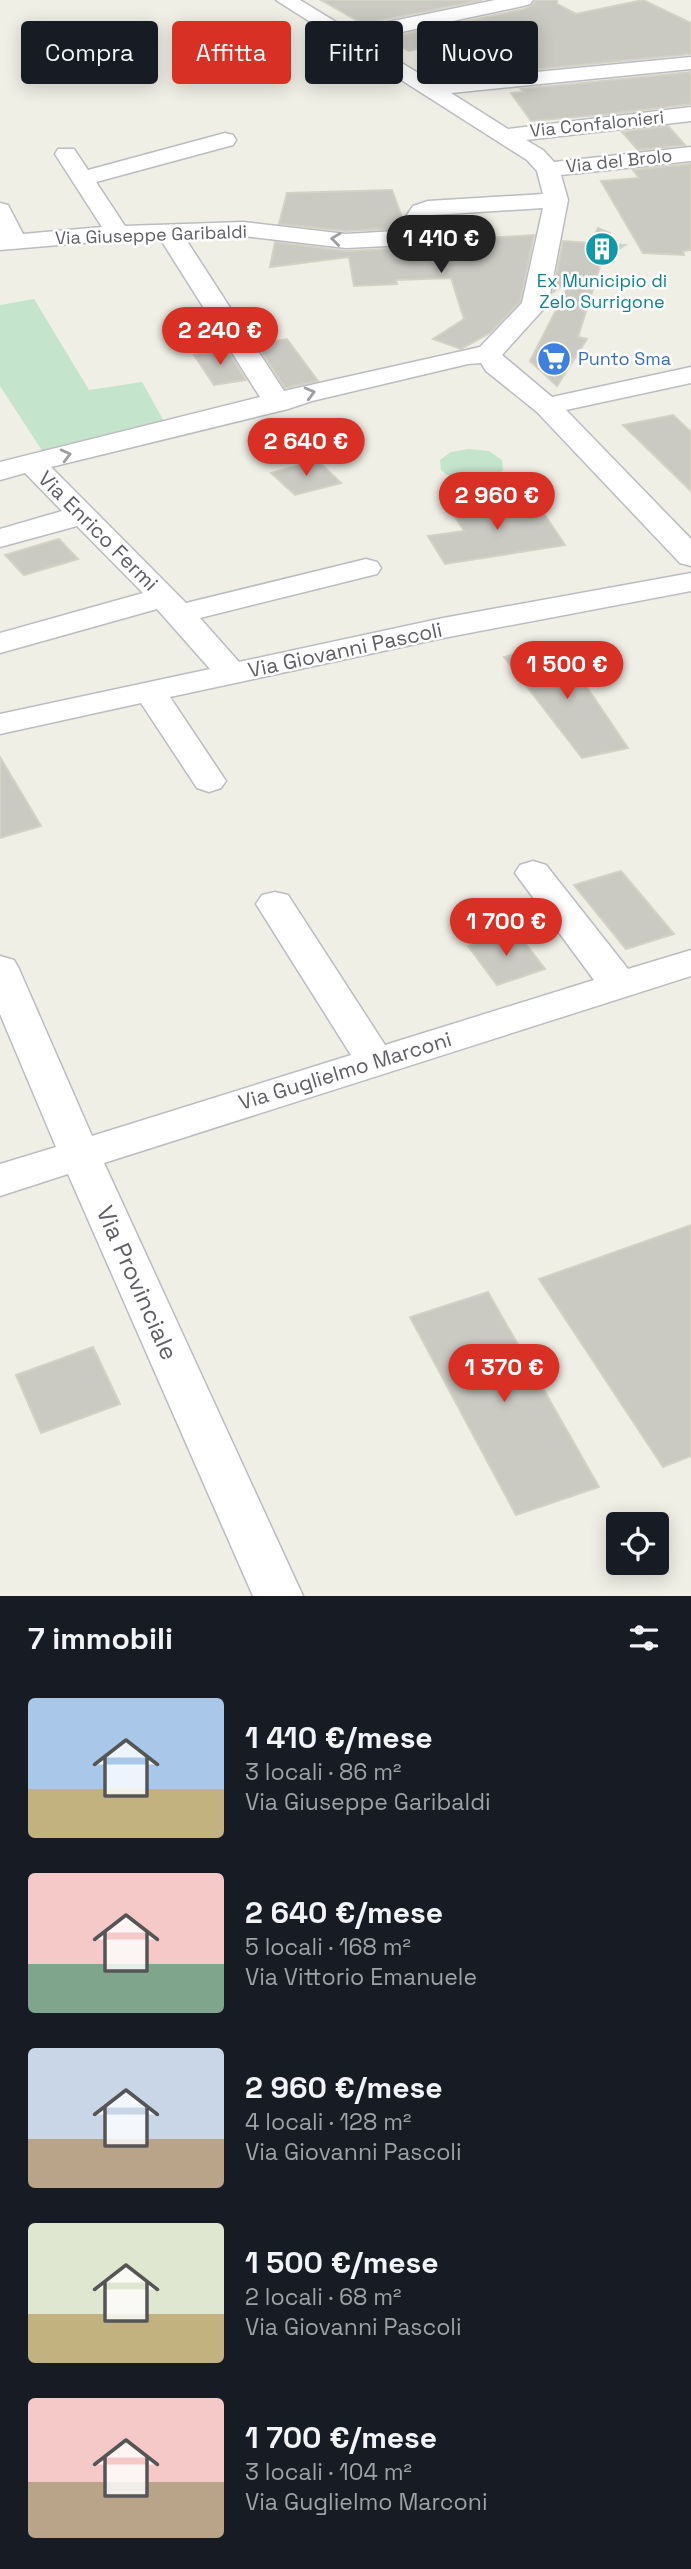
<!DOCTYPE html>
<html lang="it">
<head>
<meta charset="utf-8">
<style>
  body { margin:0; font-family:"Space Grotesk",sans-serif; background:#242831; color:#f1f3f6; height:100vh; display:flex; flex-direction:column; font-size:26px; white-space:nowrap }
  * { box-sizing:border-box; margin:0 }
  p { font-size:23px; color:#9ea1a6 }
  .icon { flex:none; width:38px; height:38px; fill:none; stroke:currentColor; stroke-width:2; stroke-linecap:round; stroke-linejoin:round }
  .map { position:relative; height:1596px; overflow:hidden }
  .side { display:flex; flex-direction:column; background:#171b24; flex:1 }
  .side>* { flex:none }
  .banner { position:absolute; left:21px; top:21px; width:649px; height:63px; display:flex; gap:14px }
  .tools { position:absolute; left:606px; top:1512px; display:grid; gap:14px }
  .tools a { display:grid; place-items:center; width:63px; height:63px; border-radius:7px; background:#171b24; box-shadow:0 4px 18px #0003; font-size:35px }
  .price { position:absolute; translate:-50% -60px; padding:0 16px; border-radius:24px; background:#d93025; color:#fff; font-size:23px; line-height:46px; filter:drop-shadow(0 2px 4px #0008) }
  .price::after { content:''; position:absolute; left:50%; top:42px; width:21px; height:16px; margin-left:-10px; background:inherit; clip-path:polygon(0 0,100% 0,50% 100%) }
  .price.on { background:#222; color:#fff }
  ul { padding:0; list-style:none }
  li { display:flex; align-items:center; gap:21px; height:175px; padding:0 28px }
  li span { display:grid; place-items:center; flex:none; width:196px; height:140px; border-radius:7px; color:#555 }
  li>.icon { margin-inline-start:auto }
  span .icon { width:84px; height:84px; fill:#fffc; stroke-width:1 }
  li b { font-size:30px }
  h2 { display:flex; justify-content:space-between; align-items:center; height:84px; padding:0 28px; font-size:30px }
  .pill { padding:0 24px; border-radius:7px; background:#171b24; box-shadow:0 4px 18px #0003; font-size:24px; line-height:63px }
  .pill.on { background:#d93025; color:#fff }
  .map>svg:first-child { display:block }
  .green { fill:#c4e4cc }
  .building { fill:#cac9c2; stroke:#d3d2c5; stroke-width:2 }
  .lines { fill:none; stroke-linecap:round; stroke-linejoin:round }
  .minor-casing { stroke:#bbbcc1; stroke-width:3 }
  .minor { fill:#fff; fill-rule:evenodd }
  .oneway { stroke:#9e9fa3 }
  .labels { text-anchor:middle; stroke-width:5; stroke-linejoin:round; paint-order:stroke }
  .far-street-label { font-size:18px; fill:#5e5f65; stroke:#fff }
  .far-culture-label { font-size:18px; fill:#0d838f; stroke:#fff }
  .far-shop-label { font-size:18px; fill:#366cbe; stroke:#fff; text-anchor:start }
  .street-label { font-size:21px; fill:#5e5f65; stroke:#fff }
  .near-street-label { font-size:24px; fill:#5e5f65; stroke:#fff }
</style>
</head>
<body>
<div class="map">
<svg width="691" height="1596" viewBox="0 0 691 1596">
  <rect width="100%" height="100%" fill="#efefe6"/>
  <g class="green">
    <path d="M34 299 89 390 142 382 165 423 43 452 0 386V305Z"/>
    <path d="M469 449 489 451 502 460 503 470C488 486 457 485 441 470L440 460 451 452Z"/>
  </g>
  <g class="building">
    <path d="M321 0H482L363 24Z"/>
    <path d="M536 0H557V4L576 14 643 0 691 23V54L507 72 477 36 409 51 386 38 524 9 532 6Z"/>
    <path d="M691 72V104L600 115 531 121 511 93 524 92 521 89Z"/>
    <path d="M668 126 685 145 638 150 622 132Z"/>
    <path d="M691 164V250L683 251 684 255 643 253 601 181 639 178 633 170Z"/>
    <path d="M392 190 406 228 346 231 279 224 287 193Z"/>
    <path d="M598 228 610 233 607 244 625 245 602 260 578 337 587 339 557 386 530 361 572 279 553 292 563 241 591 243Z"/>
    <path d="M534 235 520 302 490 333 461 349 433 339 464 319 451 278 396 280 397 284 354 286 349 257 270 267 275 242 346 251 428 247 438 245 441 241Z"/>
    <path d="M287 339 318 381 285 388 257 344Z"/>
    <path d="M227 350 246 380 214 385 194 355Z"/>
    <path d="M673 415 691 432V491L623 425Z"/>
    <path d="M317 460 341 483 295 495 271 473Z"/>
    <path d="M534 499 565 545 445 564 428 536 464 531 452 512Z"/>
    <path d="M59 539 78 559 24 575 5 555Z"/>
    <path d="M551 646 567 666 572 665 628 748 582 758 504 657Z"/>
    <path d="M0 757 41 826 0 838Z"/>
    <path d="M621 871 674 934 626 949 574 885Z"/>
    <path d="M516 931 545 969 497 985 468 946Z"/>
    <path d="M691 1225V1456L663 1467 539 1279Z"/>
    <path d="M488 1292 599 1487 516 1515 410 1317Z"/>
    <path d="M93 1347 120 1404 41 1433 16 1375Z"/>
  </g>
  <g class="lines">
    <g class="minor-casing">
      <g id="minor">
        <path d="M276 0H300L349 30 495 0H533L530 4 523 6 364 40 433 82 691 57V69L451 93 508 129 691 107V121L526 140 543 150 554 162 691 147V161L561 175 568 200 548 304 502 355 552 397 691 367V383L566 410 691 539V566L680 563 537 412 486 371 481 363 468 364 312 401 288 409 51 467 186 603 366 559 377 562 381 568 377 574 200 618 239 662 443 618 691 573V591L443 638 170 697 226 781 221 788 209 792 197 788 141 703 0 734V714L210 669 157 609 0 653V633L143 593 77 526 0 547V529L62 511 25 473 0 480V462L260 397 161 240H118L0 250V203L8 205 23 234 102 227 55 154 58 149H74L88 170 225 133 233 135 236 140 233 145 96 182 125 226 243 222 346 234 413 230 407 215 413 206 428 201 543 194 537 171 527 160ZM543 208 522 303 480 347 284 391 185 238 243 236 346 248 428 244 437 242 440 237 432 215Z"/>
        <path d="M533 861 546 865 628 969 691 950V976L104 1163 303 1596H253L68 1174 0 1196V1164L56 1147 0 1014V956L14 960 19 969 92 1136 351 1055 256 904 262 895 275 892 288 895 385 1045 594 980 515 873 520 865Z"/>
      </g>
    </g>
    <use href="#minor" class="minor"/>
  </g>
  <defs><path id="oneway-chevron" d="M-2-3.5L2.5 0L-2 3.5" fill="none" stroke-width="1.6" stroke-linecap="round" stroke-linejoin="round" transform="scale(1.75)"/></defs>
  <g class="oneway">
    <use href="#oneway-chevron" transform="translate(336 239) rotate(-173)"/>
    <use href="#oneway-chevron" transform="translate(310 393) rotate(-15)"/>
    <use href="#oneway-chevron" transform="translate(66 455) rotate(-14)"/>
  </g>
  <defs>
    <g id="building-disc" transform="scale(1.75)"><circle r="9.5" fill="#0f9aa8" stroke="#fff"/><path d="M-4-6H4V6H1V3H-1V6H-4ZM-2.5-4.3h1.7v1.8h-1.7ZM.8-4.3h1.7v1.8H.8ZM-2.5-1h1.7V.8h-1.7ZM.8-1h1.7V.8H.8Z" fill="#fff"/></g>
    <g id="supermarket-disc" transform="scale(1.75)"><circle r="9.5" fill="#3f7fe0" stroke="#fff"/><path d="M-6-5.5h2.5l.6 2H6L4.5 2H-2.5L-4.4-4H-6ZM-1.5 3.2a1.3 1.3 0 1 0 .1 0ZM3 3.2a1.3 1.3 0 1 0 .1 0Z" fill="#fff"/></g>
  </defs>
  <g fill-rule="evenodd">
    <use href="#building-disc" x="602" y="249"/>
    <use href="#supermarket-disc" x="554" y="359"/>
  </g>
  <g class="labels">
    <g class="far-street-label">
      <text transform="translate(597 124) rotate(-6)" y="6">Via Confalonieri</text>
      <text transform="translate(619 161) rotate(-6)" y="6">Via del Brolo</text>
      <text transform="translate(151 235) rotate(-2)" y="6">Via Giuseppe Garibaldi</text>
    </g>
    <g class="far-culture-label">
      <text x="602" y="287">Ex Municipio di<tspan x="602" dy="21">Zelo Surrigone</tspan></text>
    </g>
    <g class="far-shop-label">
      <text x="578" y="365">Punto Sma</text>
    </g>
    <g class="street-label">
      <text transform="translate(98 531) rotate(45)" y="7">Via Enrico Fermi</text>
      <text transform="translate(345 650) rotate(-12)" y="7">Via Giovanni Pascoli</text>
      <text transform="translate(345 1071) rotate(-17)" y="7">Via Guglielmo Marconi</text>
    </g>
    <g class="near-street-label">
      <text transform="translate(137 1283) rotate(66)" y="8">Via Provinciale</text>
    </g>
  </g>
</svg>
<div class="tools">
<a><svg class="icon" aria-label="locate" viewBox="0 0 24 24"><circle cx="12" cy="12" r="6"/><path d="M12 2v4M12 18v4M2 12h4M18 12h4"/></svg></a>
</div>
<b class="price on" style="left:441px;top:275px">1 410 €</b>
<b class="price" style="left:220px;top:367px">2 240 €</b>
<b class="price" style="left:306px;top:478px">2 640 €</b>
<b class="price" style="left:497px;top:532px">2 960 €</b>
<b class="price" style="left:567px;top:701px">1 500 €</b>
<b class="price" style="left:506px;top:958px">1 700 €</b>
<b class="price" style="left:504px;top:1404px">1 370 €</b>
<div class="banner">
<a class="pill">Compra</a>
<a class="pill on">Affitta</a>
<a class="pill">Filtri</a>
<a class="pill">Nuovo</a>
</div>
</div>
<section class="side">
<h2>7 immobili<svg class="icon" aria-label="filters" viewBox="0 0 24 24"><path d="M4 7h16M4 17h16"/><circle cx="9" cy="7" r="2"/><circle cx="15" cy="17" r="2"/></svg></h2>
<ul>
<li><span style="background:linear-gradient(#a9c7e8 65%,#c2b280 0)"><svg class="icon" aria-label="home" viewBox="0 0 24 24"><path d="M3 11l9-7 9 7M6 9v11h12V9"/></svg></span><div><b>1 410 €/mese</b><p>3 locali · 86 m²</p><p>Via Giuseppe Garibaldi</p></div></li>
<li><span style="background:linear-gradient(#f6c9c9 65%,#7fa58c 0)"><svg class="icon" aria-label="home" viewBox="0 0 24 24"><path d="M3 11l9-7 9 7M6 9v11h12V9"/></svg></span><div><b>2 640 €/mese</b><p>5 locali · 168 m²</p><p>Via Vittorio Emanuele</p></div></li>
<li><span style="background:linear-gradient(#c9d6e8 65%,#b9a48a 0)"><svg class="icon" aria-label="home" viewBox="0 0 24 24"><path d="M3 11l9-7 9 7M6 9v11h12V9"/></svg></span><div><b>2 960 €/mese</b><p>4 locali · 128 m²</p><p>Via Giovanni Pascoli</p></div></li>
<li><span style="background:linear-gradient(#dfe7d0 65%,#c2b280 0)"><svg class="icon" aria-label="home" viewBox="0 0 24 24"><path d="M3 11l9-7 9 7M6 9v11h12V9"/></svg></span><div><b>1 500 €/mese</b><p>2 locali · 68 m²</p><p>Via Giovanni Pascoli</p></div></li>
<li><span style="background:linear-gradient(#f6c9c9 60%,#b9a48a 0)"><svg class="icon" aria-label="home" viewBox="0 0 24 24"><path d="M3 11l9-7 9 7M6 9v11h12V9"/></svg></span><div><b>1 700 €/mese</b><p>3 locali · 104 m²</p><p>Via Guglielmo Marconi</p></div></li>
</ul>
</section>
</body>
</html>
